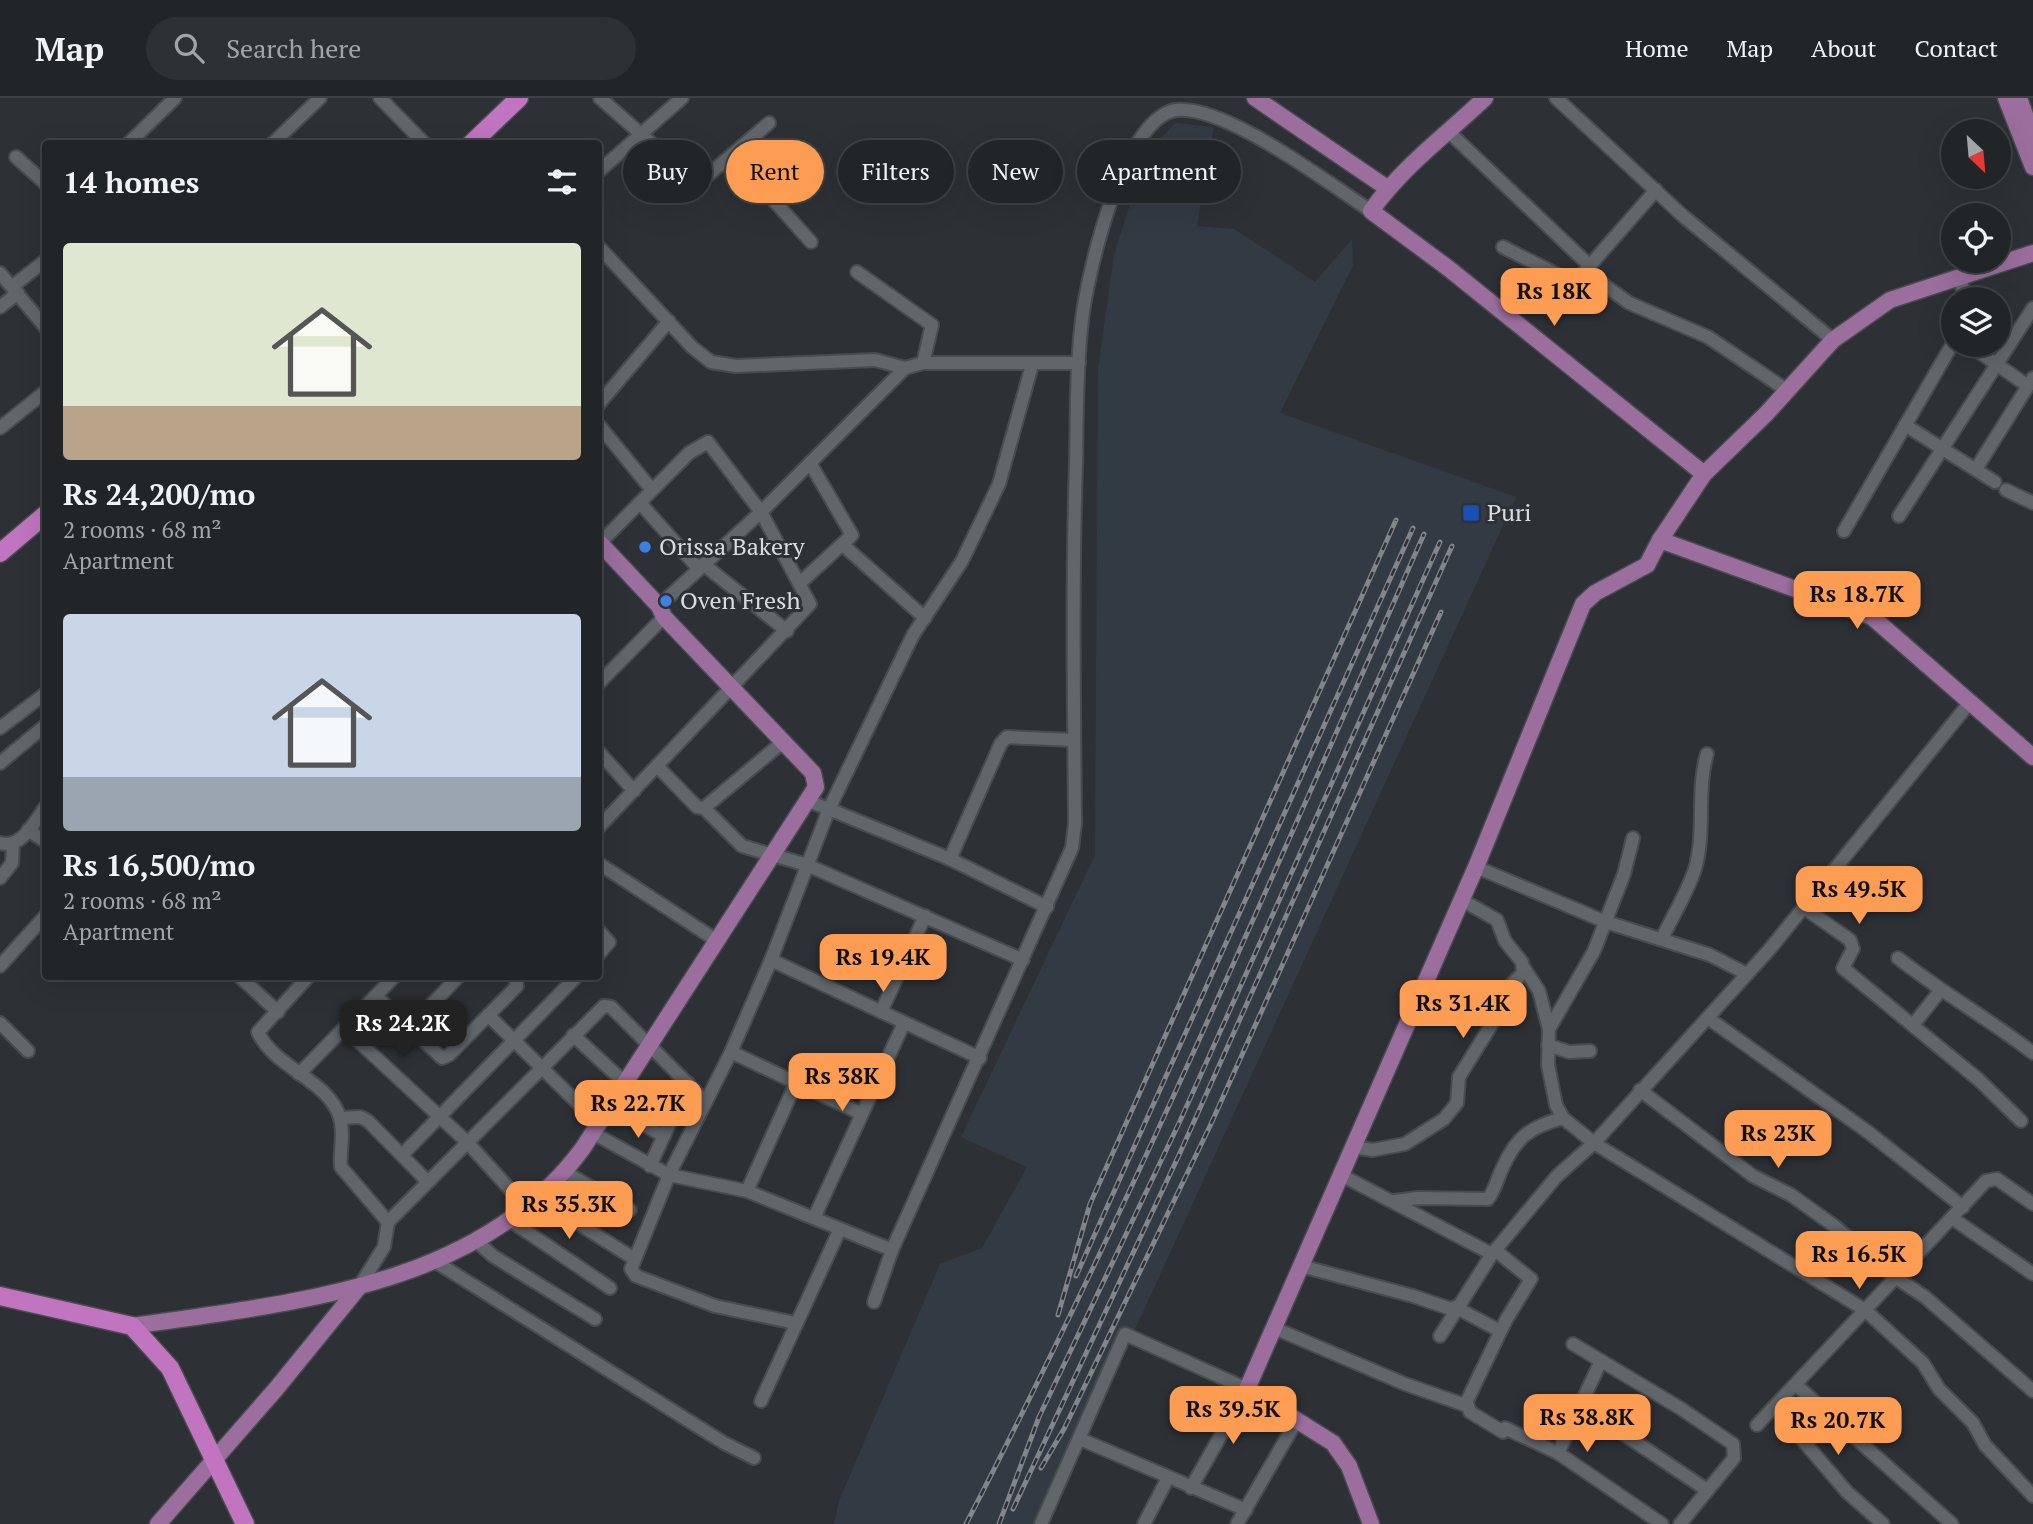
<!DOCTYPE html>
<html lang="en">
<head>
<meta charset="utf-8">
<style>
  body { margin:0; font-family:"PT Serif",serif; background:#2e3134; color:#f1f3f6; height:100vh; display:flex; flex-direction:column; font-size:26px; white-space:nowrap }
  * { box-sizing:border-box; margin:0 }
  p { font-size:23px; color:#a2a5a8 }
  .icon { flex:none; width:38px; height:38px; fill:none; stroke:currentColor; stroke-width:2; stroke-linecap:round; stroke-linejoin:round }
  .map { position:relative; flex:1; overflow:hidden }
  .sheet { position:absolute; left:42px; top:42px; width:560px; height:840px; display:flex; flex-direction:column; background:#222528; border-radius:7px; box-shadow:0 7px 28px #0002,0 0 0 2px #3f4245 }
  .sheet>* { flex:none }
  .guide { position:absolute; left:623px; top:42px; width:665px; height:63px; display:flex; gap:14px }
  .needle { width:46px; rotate:154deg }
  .controls { position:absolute; left:1941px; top:21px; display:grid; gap:14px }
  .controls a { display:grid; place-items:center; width:70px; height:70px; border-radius:50%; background:#222528; box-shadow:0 7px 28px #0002,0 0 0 2px #3f4245; font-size:35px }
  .price { position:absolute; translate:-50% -60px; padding:0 16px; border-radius:14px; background:#fc9d53; color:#111; font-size:23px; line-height:46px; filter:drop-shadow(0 2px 4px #0008) }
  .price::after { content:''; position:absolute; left:50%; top:42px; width:21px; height:16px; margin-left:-10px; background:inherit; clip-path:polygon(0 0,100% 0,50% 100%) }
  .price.current { background:#222; color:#fff }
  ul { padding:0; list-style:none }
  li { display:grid; align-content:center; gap:14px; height:371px; padding:0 21px }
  li span { display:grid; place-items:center; height:217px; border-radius:7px; color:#555 }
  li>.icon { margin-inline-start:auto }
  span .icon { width:126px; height:126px; fill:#fffc; stroke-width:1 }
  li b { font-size:30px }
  h2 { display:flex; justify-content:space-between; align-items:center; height:84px; padding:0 21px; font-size:30px }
  .tag { padding:0 24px; border-radius:32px; background:#222528; box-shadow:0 7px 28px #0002,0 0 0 2px #3f4245; font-size:24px; line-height:63px }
  .tag.current { background:#fc9d53; color:#111 }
  header { display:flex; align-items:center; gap:42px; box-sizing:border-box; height:98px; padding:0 35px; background:#222528; border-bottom:2px solid #3f4245 }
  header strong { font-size:33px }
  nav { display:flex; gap:38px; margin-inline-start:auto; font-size:24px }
  .search { width:490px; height:63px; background:#2e3134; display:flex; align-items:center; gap:18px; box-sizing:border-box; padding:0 24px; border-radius:38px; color:#a2a5a8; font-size:26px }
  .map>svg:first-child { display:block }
  .built { fill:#323b44 }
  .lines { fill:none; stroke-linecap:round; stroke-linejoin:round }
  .minor-casing { stroke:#484c4f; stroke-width:16 }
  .major-casing { stroke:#484c4f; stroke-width:19 }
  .highway-casing { stroke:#484c4f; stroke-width:21 }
  .minor { stroke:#61666b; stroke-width:12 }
  .major { stroke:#9b6e9e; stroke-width:16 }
  .highway { stroke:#c174c0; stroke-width:18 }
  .rail-casing { stroke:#82868a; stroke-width:5 }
  .rail { stroke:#2d3136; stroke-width:2.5; stroke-dasharray:8; stroke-linecap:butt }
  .transit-dot { fill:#1a4fb4; stroke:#2d3136; stroke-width:2.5 }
  .shop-dot { fill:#3f7fe0; stroke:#2d3136; stroke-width:2.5 }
  .labels { text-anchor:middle; stroke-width:6; stroke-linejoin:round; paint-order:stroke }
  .poi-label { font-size:24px; fill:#d9dcdf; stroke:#2d3136; text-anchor:start }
</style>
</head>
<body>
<header>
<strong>Map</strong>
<div class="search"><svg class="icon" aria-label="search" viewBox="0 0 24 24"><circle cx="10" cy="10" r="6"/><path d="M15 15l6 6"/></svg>Search here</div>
<nav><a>Home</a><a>Map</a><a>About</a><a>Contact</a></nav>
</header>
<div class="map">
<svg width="2033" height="1426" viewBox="0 0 2033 1426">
  <rect width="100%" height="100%" fill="#2d3136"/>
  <path class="built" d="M1175 25 1214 29 1197 128 1234 131 1315 184 1352 141 1353 167 1280 315 1516 399 1143 1214 1041 1426H834L839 1403 940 1166 982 1150 1027 1069 961 1039 1095 757 1098 271 1114 157 1145 58Z"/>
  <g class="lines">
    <g class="minor-casing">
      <g id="minor">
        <path d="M380 0 425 46"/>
        <path d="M600 0 693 82 700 84 769 25"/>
        <path d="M1556 0 1683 118 1833 242"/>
        <path d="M1449 34 1590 168"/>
        <path d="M128 46 175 0"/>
        <path d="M272 46 320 0"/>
        <path d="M733 57 811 144"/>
        <path d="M16 59 46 86"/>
        <path d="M598 74 682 0"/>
        <path d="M1656 92 1585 173 1629 205 1708 239 1788 293"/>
        <path d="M598 148 692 249 711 264 736 268 875 262 905 270"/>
        <path d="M1503 149 1576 186 1585 173"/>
        <path d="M857 174 932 227 923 265"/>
        <path d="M0 175 46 230"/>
        <path d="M1961 178 1964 201"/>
        <path d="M13 188 46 162"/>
        <path d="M0 209 18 195"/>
        <path d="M1969 247 2028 288"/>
        <path d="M598 307 669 223"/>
        <path d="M598 326 652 392"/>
        <path d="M1905 327 1995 384"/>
        <path d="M0 330 46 293"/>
        <path d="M1976 371 2033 280"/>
        <path d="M2006 392 2033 405"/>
        <path d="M640 405 698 470"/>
        <path d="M1899 418 2033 210"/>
        <path d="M1844 433 1953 245"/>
        <path d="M598 447 689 355 708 344 761 414 810 506 598 730"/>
        <path d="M843 447 925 520"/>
        <path d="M703 466 787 533"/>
        <path d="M800 485 852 437 810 365"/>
        <path d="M659 508 761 414 905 270 923 265H1079"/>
        <path d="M598 586 664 519"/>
        <path d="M0 630 46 595"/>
        <path d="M598 653 634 693"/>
        <path d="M0 665 46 627"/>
        <path d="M657 668 697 709 704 710 784 643"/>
        <path d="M808 703 829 711 913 537 962 463 999 386 1032 267"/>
        <path d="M704 710 742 748 807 767 1023 862"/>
        <path d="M28 732 46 744"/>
        <path d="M1633 740 1624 776 1594 853 1549 931 1548 967 1556 1007 1563 1020 1594 1045 1865 1212 1923 1265 1939 1291 1973 1325 1985 1347 2033 1398"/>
        <path d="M0 745C22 751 34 724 46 708"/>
        <path d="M950 761 1001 645 1007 639 1073 642"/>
        <path d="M598 765 716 842"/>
        <path d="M1476 769 1606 824 1710 857 1745 875"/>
        <path d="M0 780 12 765 13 746"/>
        <path d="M1803 809 1850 842 1853 851 1843 870 1979 982 2021 1023"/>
        <path d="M598 832 609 844 598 857"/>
        <path d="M1662 840C1673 818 1687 795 1695 771 1706 733 1696 693 1707 656"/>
        <path d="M1898 860C1941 894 1989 921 2033 955"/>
        <path d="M771 862 980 960"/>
        <path d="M0 868 46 817"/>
        <path d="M1524 870 1539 893 1549 931"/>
        <path d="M239 878 278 914"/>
        <path d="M309 878 258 934C274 970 329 982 340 1020 345 1036 339 1054 341 1069L388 1124 384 1149 359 1189"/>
        <path d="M376 898 442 960 449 957 517 888 515 878"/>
        <path d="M881 914 925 818"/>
        <path d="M488 917 599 1026"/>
        <path d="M1708 920 1868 1034 1963 1109"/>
        <path d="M0 925 28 953"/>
        <path d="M1913 927 1940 893"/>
        <path d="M344 930 467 1044 526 1109"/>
        <path d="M409 930 459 878"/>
        <path d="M573 937 625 985"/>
        <path d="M1548 947 1569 954 1590 953"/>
        <path d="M731 954 860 1015"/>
        <path d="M299 976 395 878"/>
        <path d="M1640 992 1753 1078 1791 1097 1833 1127 1895 1179 1925 1199 2033 1293"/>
        <path d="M610 1008 664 1038"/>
        <path d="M340 1020 360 1019 368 1023 428 1084"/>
        <path d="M593 1035 669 1077 747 1093 892 1152"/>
        <path d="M1353 1049 1373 1052 1405 1046 1444 1021 1457 1005 1459 979 1495 921 1504 894 1523 875 1522 864 1505 843 1497 822 1462 802"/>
        <path d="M403 1056 577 878"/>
        <path d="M650 1068 688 985"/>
        <path d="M565 1074 630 1112"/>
        <path d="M1341 1077 1492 1156"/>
        <path d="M747 1093 796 985"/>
        <path d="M539 1101 633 1160"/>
        <path d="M1395 1103 1418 1100 1488 1101C1495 1092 1497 1081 1502 1071 1516 1039 1530 1029 1563 1020"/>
        <path d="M814 1120 904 925"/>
        <path d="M1952 1120 2033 1176"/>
        <path d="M508 1121 610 1190"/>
        <path d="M388 1124 604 908 611 909 706 1004"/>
        <path d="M475 1142 493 1158 595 1221"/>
        <path d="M436 1164 724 1345 754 1360"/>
        <path d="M1301 1168 1413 1198 1454 1212"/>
        <path d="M874 1204 892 1152 1072 750 1075 726C1074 606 1072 486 1076 365 1077 318 1076 270 1082 222 1087 177 1123 20 1176 12 1225 6 1329 86 1371 113"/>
        <path d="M1455 1209 1500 1233"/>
        <path d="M795 1225 715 1208 636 1178 631 1171 669 1077 731 954 771 862 829 711 950 761 1047 809"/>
        <path d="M1274 1230 1405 1286 1465 1307 1506 1222 1531 1181 1495 1152"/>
        <path d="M1440 1238 1492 1156 1557 1078 1594 1045 1769 852 1971 603"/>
        <path d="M1573 1246 1680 1310 1733 1346 1734 1360 1680 1426"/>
        <path d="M1601 1263 1558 1355 1662 1426"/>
        <path d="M1796 1287 1952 1426"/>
        <path d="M761 1303 840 1131"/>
        <path d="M1467 1305 1470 1314 1503 1334"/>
        <path d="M1775 1310 1847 1394 1883 1426"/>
        <path d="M1757 1327 1986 1083 1997 1081 2033 1106"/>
        <path d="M1505 1330 1558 1355"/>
        <path d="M1616 1331 1707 1392"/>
        <path d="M1080 1341 1246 1412"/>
        <path d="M1041 1426 1125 1236 1247 1291 1191 1390"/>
        <path d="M1144 1426 1168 1380"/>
        <path d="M1237 1426 1297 1322"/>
      </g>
    </g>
    <g class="major-casing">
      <g id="major">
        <path d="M1255 0 1387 90"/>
        <path d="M1485 0C1446 37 1402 69 1371 113L1448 170 1704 376"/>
        <path d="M2006 0 2033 69"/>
        <path d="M2019 0 2033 39"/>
        <path d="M1660 442 1872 519 2033 659"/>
        <path d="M132 1228C290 1205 480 1190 583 1050L816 689 813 675 664 519 659 508 598 443"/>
        <path d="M158 1426 276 1291 359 1189"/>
        <path d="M1371 1426 1349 1368 1333 1345 1247 1291 1476 769 1583 506 1595 495 1647 467 1660 442 1704 376 1766 316 1833 242 1890 202 2033 155"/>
      </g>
    </g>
    <g class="highway-casing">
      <g id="highway">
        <path d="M471 46 519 0"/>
        <path d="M0 455 46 416"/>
        <path d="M0 1198 132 1228 170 1270 245 1426"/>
      </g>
    </g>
    <use href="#minor" class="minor"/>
    <use href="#major" class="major"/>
    <use href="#highway" class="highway"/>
    <g class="rail-casing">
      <g id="rail">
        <path d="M1076 1178 1413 430"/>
        <path d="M1058 1217 1090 1106 1396 422"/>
        <path d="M1041 1370 1064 1331 1210 1028 1441 514"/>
        <path d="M1013 1411 1179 1057 1452 448"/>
        <path d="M966 1426C1133 1103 1277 768 1424 436"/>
        <path d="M999 1426 1039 1319 1180 1023 1440 444"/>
      </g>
    </g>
    <use href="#rail" class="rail"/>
  </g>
  <rect class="transit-dot" x="1462" y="406" width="18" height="18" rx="3.5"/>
  <g class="shop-dot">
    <circle cx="645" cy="449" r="7"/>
    <circle cx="666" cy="503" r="7"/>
  </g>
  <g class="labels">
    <g class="poi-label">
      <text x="1487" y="423">Puri</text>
      <text x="659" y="457">Orissa Bakery</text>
      <text x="680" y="511">Oven Fresh</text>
    </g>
  </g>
</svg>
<div class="controls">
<a><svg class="needle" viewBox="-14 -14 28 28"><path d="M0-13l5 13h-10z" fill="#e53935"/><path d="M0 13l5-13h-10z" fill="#a2a5a8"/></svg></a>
<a><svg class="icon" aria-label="locate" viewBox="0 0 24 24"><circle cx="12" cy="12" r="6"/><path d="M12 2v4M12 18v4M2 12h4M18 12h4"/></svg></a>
<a><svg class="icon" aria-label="layers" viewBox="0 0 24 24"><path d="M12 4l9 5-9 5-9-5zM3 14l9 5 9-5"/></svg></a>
</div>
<b class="price" style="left:1554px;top:230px">Rs 18K</b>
<b class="price" style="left:1857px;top:533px">Rs 18.7K</b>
<b class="price" style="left:1859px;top:828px">Rs 49.5K</b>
<b class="price" style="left:883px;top:896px">Rs 19.4K</b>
<b class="price" style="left:1463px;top:942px">Rs 31.4K</b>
<b class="price current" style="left:403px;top:962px">Rs 24.2K</b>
<b class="price" style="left:842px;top:1015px">Rs 38K</b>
<b class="price" style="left:638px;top:1042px">Rs 22.7K</b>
<b class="price" style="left:1778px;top:1072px">Rs 23K</b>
<b class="price" style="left:569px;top:1143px">Rs 35.3K</b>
<b class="price" style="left:1859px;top:1193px">Rs 16.5K</b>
<b class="price" style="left:1233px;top:1348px">Rs 39.5K</b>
<b class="price" style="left:1587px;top:1356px">Rs 38.8K</b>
<b class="price" style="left:1838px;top:1359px">Rs 20.7K</b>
<div class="guide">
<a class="tag">Buy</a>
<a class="tag current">Rent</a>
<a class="tag">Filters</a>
<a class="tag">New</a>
<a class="tag">Apartment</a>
</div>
<section class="sheet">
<h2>14 homes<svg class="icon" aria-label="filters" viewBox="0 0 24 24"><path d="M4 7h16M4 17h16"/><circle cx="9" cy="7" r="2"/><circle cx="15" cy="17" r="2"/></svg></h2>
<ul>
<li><span style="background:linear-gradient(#dfe7d0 75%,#b9a48a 0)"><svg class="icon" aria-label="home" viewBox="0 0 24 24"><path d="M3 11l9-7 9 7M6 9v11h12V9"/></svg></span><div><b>Rs 24,200/mo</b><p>2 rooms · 68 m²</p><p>Apartment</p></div></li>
<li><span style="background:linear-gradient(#c9d6e8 75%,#9aa5b1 0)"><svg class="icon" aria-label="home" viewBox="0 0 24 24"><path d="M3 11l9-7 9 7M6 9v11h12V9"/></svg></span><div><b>Rs 16,500/mo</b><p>2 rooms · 68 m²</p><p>Apartment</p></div></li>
</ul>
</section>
</div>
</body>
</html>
